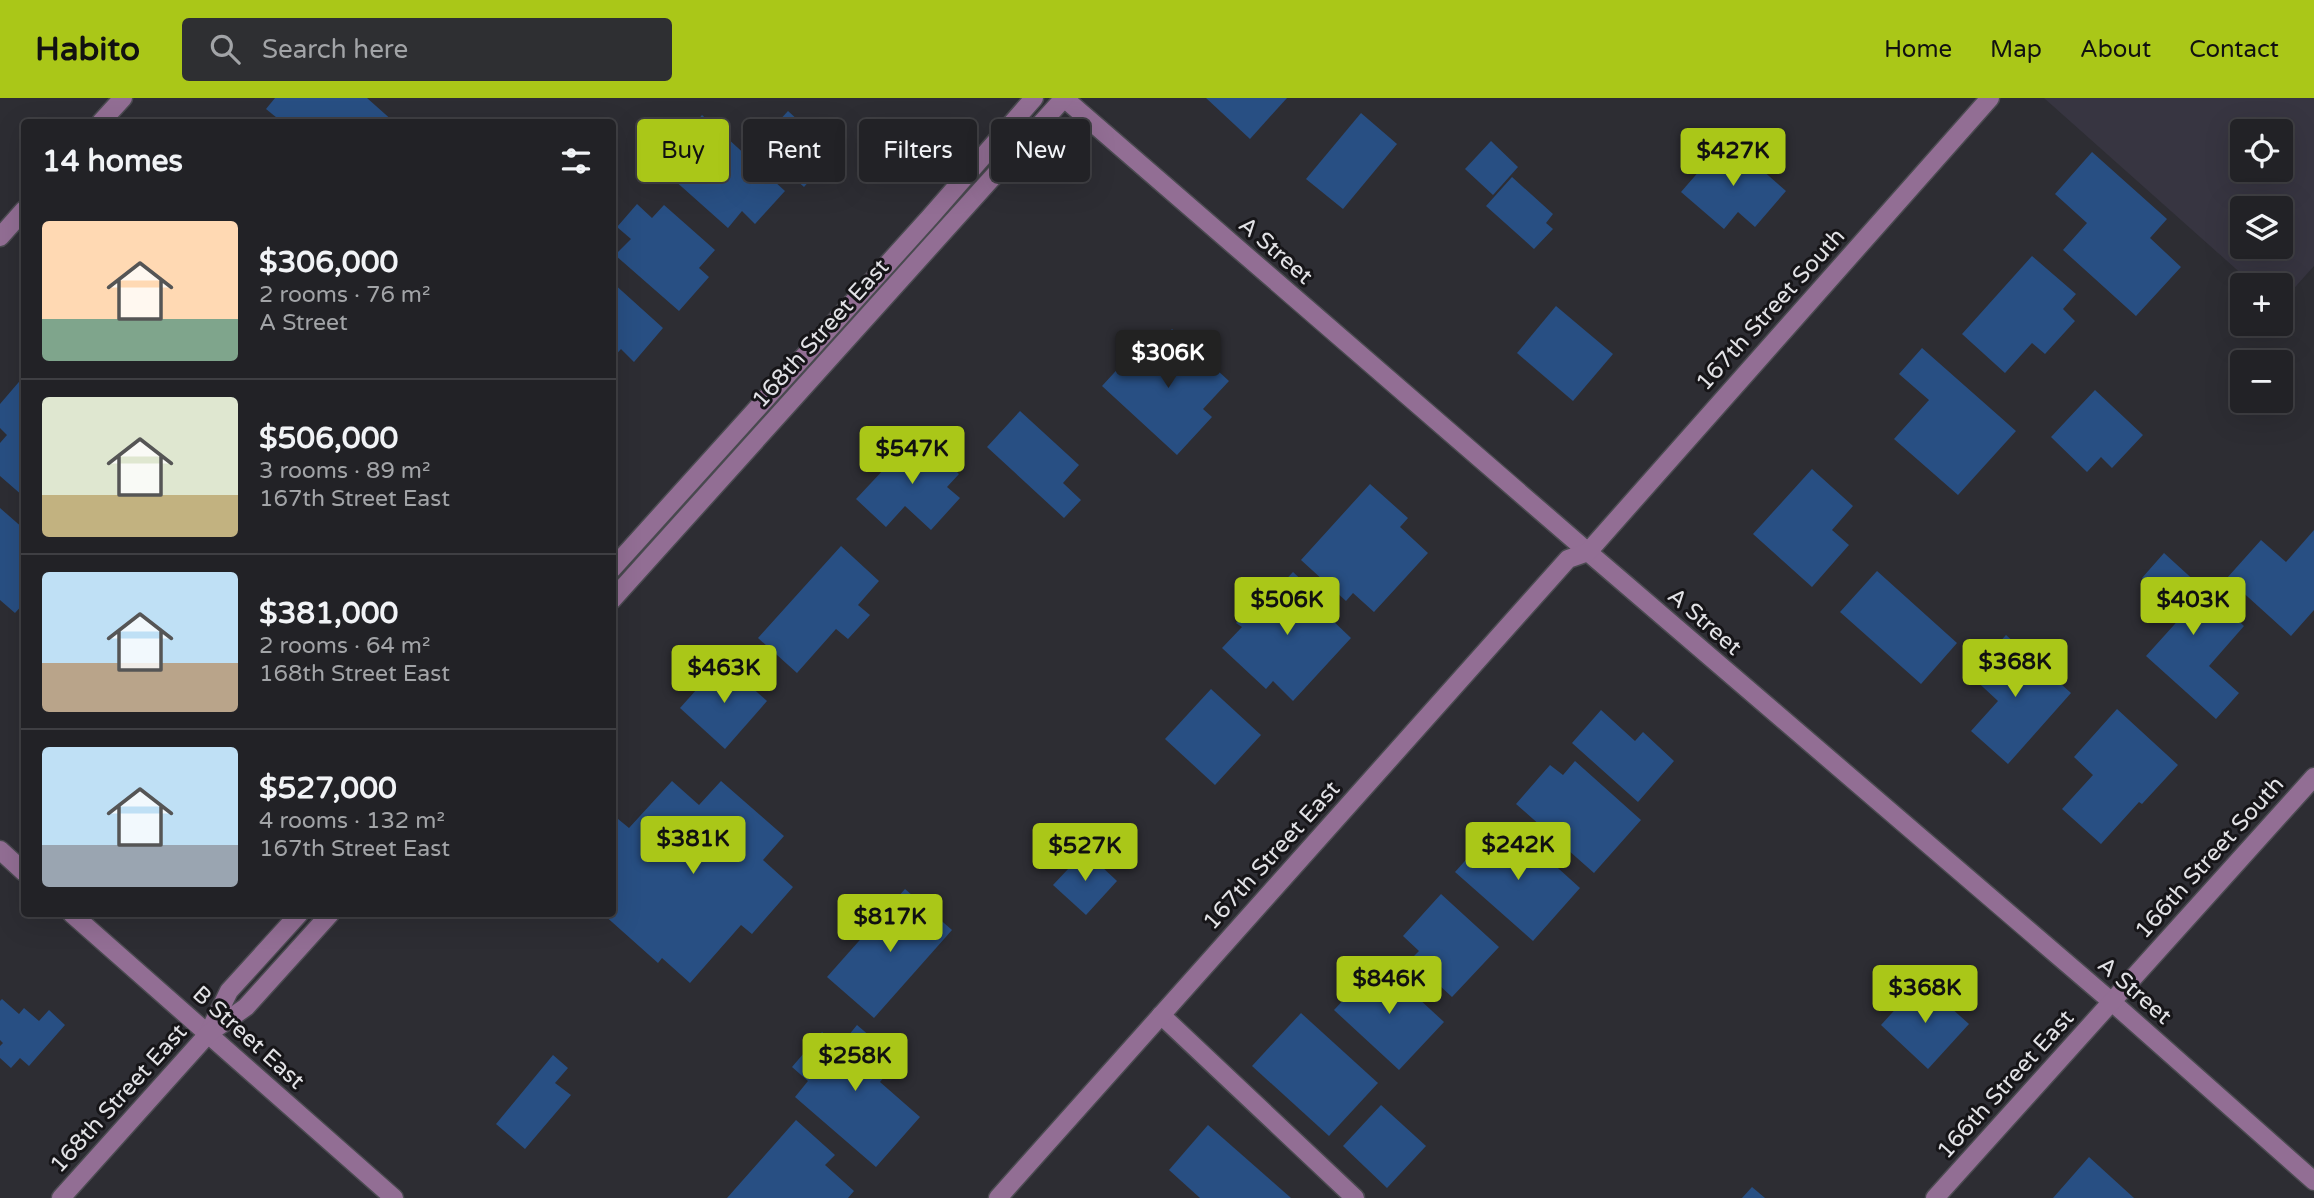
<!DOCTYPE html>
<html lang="en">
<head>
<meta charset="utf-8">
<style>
  body { margin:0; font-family:"Varela Round",sans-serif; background:#2e2f32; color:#f1f3f6; height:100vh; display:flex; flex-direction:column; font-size:26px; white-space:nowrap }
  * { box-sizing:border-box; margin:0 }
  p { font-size:23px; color:#a2a4a7 }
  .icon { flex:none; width:38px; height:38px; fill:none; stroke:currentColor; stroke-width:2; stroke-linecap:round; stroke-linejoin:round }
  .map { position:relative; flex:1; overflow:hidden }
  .details { position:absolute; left:21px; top:21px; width:595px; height:798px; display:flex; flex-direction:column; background:#222226; border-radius:7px; box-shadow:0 7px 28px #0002,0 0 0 2px #3f3f43 }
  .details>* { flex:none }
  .guide { position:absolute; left:637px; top:21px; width:665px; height:63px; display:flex; gap:14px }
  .controls { position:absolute; left:2230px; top:21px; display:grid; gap:14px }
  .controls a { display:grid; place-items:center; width:63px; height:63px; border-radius:7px; background:#222226; box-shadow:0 7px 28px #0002,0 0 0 2px #3f3f43; font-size:35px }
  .price { position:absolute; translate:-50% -60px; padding:0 16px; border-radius:7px; background:#aac718; color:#111; font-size:23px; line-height:46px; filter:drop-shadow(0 2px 4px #0008) }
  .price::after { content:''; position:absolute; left:50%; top:42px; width:21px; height:16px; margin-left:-10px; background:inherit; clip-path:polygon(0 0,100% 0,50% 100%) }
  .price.on { background:#222; color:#fff }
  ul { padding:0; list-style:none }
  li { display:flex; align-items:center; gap:21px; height:175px; padding:0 21px }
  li+li { border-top:2px solid #3f3f43 }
  li span { display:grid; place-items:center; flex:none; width:196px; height:140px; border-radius:7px; color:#555 }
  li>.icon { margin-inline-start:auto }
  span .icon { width:84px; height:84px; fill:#fffc; stroke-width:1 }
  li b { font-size:30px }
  h2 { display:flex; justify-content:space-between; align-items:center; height:84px; padding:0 21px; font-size:30px }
  .pill { padding:0 24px; border-radius:7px; background:#222226; box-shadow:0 7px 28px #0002,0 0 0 2px #3f3f43; font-size:24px; line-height:63px }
  .pill.on { background:#aac718; color:#111 }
  header { display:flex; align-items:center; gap:42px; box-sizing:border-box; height:98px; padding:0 35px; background:#aac718; color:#111 }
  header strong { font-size:33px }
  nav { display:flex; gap:38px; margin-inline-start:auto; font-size:24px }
  .search { width:490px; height:63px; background:#2e2f32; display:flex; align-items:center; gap:18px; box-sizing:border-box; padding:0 24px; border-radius:7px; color:#a2a4a7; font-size:26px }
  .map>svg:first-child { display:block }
  .built { fill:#373541; fill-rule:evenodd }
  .building { fill:#284f83 }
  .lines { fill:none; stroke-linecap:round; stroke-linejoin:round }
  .minor-casing { stroke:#4a4a50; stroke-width:21 }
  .minor { stroke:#926e94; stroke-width:18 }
  .labels { text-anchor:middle; stroke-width:6; stroke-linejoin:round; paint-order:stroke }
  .street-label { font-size:23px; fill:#e2e2e6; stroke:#161518 }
</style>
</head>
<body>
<header>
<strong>Habito</strong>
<div class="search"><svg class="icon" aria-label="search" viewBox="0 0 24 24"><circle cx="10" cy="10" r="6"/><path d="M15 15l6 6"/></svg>Search here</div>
<nav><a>Home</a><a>Map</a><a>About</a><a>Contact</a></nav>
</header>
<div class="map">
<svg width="2314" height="1100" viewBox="0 0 2314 1100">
  <rect width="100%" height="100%" fill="#2d2d33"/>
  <path class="built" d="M2044 0H2314V168L2280 206V187H2254ZM2242 33H2280V72H2242ZM2242 110H2280V149H2242Z"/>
  <g class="building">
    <path d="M275 0H367L394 24H282L266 11Z"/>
    <path d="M1206 0H1287L1250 41Z"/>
    <path d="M788 13 834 55 804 89 757 47Z"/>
    <path d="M1361 15 1397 46 1343 111 1306 81Z"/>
    <path d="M702 17 785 93 755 126 742 113 728 130 673 81 690 61 675 48Z"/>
    <path d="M1727 41 1786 93 1755 129 1738 114 1724 131 1681 94Z"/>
    <path d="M1491 43 1518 69 1493 97 1465 71Z"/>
    <path d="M2092 54 2167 121 2150 140 2181 169 2136 218 2063 152 2087 125 2055 96Z"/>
    <path d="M1512 79 1553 116 1546 125 1553 131 1534 151 1486 108Z"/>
    <path d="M637 106 652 120 664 107 715 152 699 170 709 179 679 213 615 157 631 141 617 129Z"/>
    <path d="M2032 158 2076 196 2063 211 2075 223 2045 256 2032 245 2005 275 1962 236Z"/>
    <path d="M612 184 663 230 634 264 621 251 612 261Z"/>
    <path d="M1556 208 1613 256 1573 303 1517 255Z"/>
    <path d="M1172 231 1229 283 1203 311 1212 319 1177 357 1102 288 1136 251 1146 259Z"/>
    <path d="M1922 250 2016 333 1958 397 1894 341 1929 302 1899 276Z"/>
    <path d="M24 278V397L23 398 0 378V345L7 337 0 330V306Z"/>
    <path d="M2095 292 2143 337 2112 370 2101 359 2087 374 2051 339Z"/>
    <path d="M1020 313 1079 367 1063 385 1081 402 1064 420 987 349Z"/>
    <path d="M916 337 959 376 947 389 960 400 931 432 905 408 886 429 856 401Z"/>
    <path d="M1812 371 1853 408 1832 432 1849 447 1812 489 1753 436Z"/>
    <path d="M1370 386 1408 420 1400 429 1428 455 1374 514 1353 495 1346 503 1301 462Z"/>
    <path d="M0 410 24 431V505L15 515 0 502Z"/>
    <path d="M2314 432V512L2291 538 2227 480 2261 442 2286 464Z"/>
    <path d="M841 448 879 483 858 507 870 517 848 541 836 531 797 575 758 540Z"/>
    <path d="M2164 455 2244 528 2209 568 2239 595 2216 621 2146 558 2183 517 2142 480Z"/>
    <path d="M1877 473 1957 545 1921 586 1840 514Z"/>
    <path d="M1293 474 1336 514 1330 520 1351 540 1293 603 1273 583 1266 591 1222 550 1242 529 1236 525 1270 488 1275 493Z"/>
    <path d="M2006 537 2071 595 2008 666 1971 633 1998 603 1970 577Z"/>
    <path d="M722 563 767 603 725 651 680 610Z"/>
    <path d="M1211 591 1261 637 1215 687 1165 641Z"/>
    <path d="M2117 611 2178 667 2142 706 2139 704 2101 746 2062 711 2093 677 2074 659Z"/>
    <path d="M1601 612 1635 643 1643 634 1674 663 1638 704 1572 645Z"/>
    <path d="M1575 663 1641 722 1594 775 1516 706 1550 667 1563 677Z"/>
    <path d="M672 683 699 707 721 683 784 738 763 762 793 789 752 836 741 827 690 885 662 860 658 865 603 816H612V716L629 730Z"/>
    <path d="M1515 731 1580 790 1533 843 1455 774 1490 735 1502 746Z"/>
    <path d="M1085 753 1117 783 1086 817 1053 787Z"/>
    <path d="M905 791 952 832 874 920 827 879Z"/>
    <path d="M1441 796 1499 849 1452 899 1411 861 1419 853 1403 838Z"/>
    <path d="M1379 864 1444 924 1399 972 1334 912Z"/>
    <path d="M1921 883 1969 926 1928 971 1881 927Z"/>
    <path d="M2 901 19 916 24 910 39 923 49 912 65 927 29 968 20 960 11 970 0 960V948L3 945 0 942V903Z"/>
    <path d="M1301 915 1378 985 1329 1038 1252 968Z"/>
    <path d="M857 927 898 962 880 984 920 1019 876 1069 795 999 808 983 792 969 822 934 839 949Z"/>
    <path d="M553 957 568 970 555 985 571 997 525 1051 496 1026Z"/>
    <path d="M1381 1007 1426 1048 1387 1090 1343 1048Z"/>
    <path d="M796 1022 835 1057 825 1067 854 1093 848 1100H727Z"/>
    <path d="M1208 1027 1291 1100H1200L1169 1072Z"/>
    <path d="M2089 1059 2134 1100H2053Z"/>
    <path d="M1752 1089 1765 1100H1742Z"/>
  </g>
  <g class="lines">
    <g class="minor-casing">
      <g id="minor">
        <path d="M1064 0 1588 454 2112 904 2314 1083"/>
        <path d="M101 24 123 0"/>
        <path d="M0 139 24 112"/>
        <path d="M612 471 930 119 1034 0"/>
        <path d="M612 502 1064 0"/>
        <path d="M0 752 24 774"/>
        <path d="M72 816 394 1100"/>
        <path d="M1161 917 1355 1100"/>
        <path d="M210 932 229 893 299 816"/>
        <path d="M61 1100 209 935 246 909 330 816"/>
        <path d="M998 1100 1568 461 1588 454 1990 0"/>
        <path d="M1935 1100 2314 679"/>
      </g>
    </g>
    <use href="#minor" class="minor"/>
  </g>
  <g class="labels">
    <g class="street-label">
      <text transform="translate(1276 152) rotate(41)" y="8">A Street</text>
      <text transform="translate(1770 211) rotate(-48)" y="8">167th Street South</text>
      <text transform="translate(820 235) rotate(-48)" y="8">168th Street East</text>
      <text transform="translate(1705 523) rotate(41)" y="8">A Street</text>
      <text transform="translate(1271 757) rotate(-48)" y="8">167th Street East</text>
      <text transform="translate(2209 759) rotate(-48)" y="8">166th Street South</text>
      <text transform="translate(2135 892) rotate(41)" y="8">A Street</text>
      <text transform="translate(249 939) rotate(42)" y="8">B Street East</text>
      <text transform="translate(2005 986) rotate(-48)" y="8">166th Street East</text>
      <text transform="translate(118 1000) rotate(-48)" y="8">168th Street East</text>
    </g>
  </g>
</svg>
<div class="controls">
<a><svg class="icon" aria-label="locate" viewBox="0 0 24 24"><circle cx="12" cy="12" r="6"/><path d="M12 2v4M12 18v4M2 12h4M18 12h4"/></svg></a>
<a><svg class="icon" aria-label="layers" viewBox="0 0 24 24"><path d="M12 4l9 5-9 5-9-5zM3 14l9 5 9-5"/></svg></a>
<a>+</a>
<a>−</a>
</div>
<b class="price" style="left:1733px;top:90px">$427K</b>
<b class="price on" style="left:1168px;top:292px">$306K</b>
<b class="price" style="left:912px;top:388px">$547K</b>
<b class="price" style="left:1287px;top:539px">$506K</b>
<b class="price" style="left:2193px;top:539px">$403K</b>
<b class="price" style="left:2015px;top:601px">$368K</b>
<b class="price" style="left:724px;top:607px">$463K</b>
<b class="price" style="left:693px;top:778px">$381K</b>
<b class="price" style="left:1518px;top:784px">$242K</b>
<b class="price" style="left:1085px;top:785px">$527K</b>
<b class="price" style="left:890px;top:856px">$817K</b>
<b class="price" style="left:1389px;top:918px">$846K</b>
<b class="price" style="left:1925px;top:927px">$368K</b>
<b class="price" style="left:855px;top:995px">$258K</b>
<div class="guide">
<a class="pill on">Buy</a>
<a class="pill">Rent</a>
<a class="pill">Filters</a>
<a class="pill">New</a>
</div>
<section class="details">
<h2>14 homes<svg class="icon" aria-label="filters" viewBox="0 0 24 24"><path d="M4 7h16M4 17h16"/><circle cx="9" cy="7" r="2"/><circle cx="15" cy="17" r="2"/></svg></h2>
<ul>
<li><span style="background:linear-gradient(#ffd9b3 70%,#7fa58c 0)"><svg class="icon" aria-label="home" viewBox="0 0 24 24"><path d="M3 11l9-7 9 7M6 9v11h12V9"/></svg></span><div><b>$306,000</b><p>2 rooms · 76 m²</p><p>A Street</p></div></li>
<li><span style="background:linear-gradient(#dfe7d0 70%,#c2b280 0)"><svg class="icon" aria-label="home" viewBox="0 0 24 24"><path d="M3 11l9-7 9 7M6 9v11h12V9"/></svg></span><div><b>$506,000</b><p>3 rooms · 89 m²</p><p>167th Street East</p></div></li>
<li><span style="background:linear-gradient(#bfe0f5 65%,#b9a48a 0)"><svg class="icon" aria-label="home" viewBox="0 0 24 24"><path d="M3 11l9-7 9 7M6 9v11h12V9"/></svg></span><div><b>$381,000</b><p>2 rooms · 64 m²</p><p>168th Street East</p></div></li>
<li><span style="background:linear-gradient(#bfe0f5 70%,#9aa5b1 0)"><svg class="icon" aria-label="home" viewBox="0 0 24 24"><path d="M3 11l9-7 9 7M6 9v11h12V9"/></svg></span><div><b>$527,000</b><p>4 rooms · 132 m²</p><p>167th Street East</p></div></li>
</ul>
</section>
</div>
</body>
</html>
